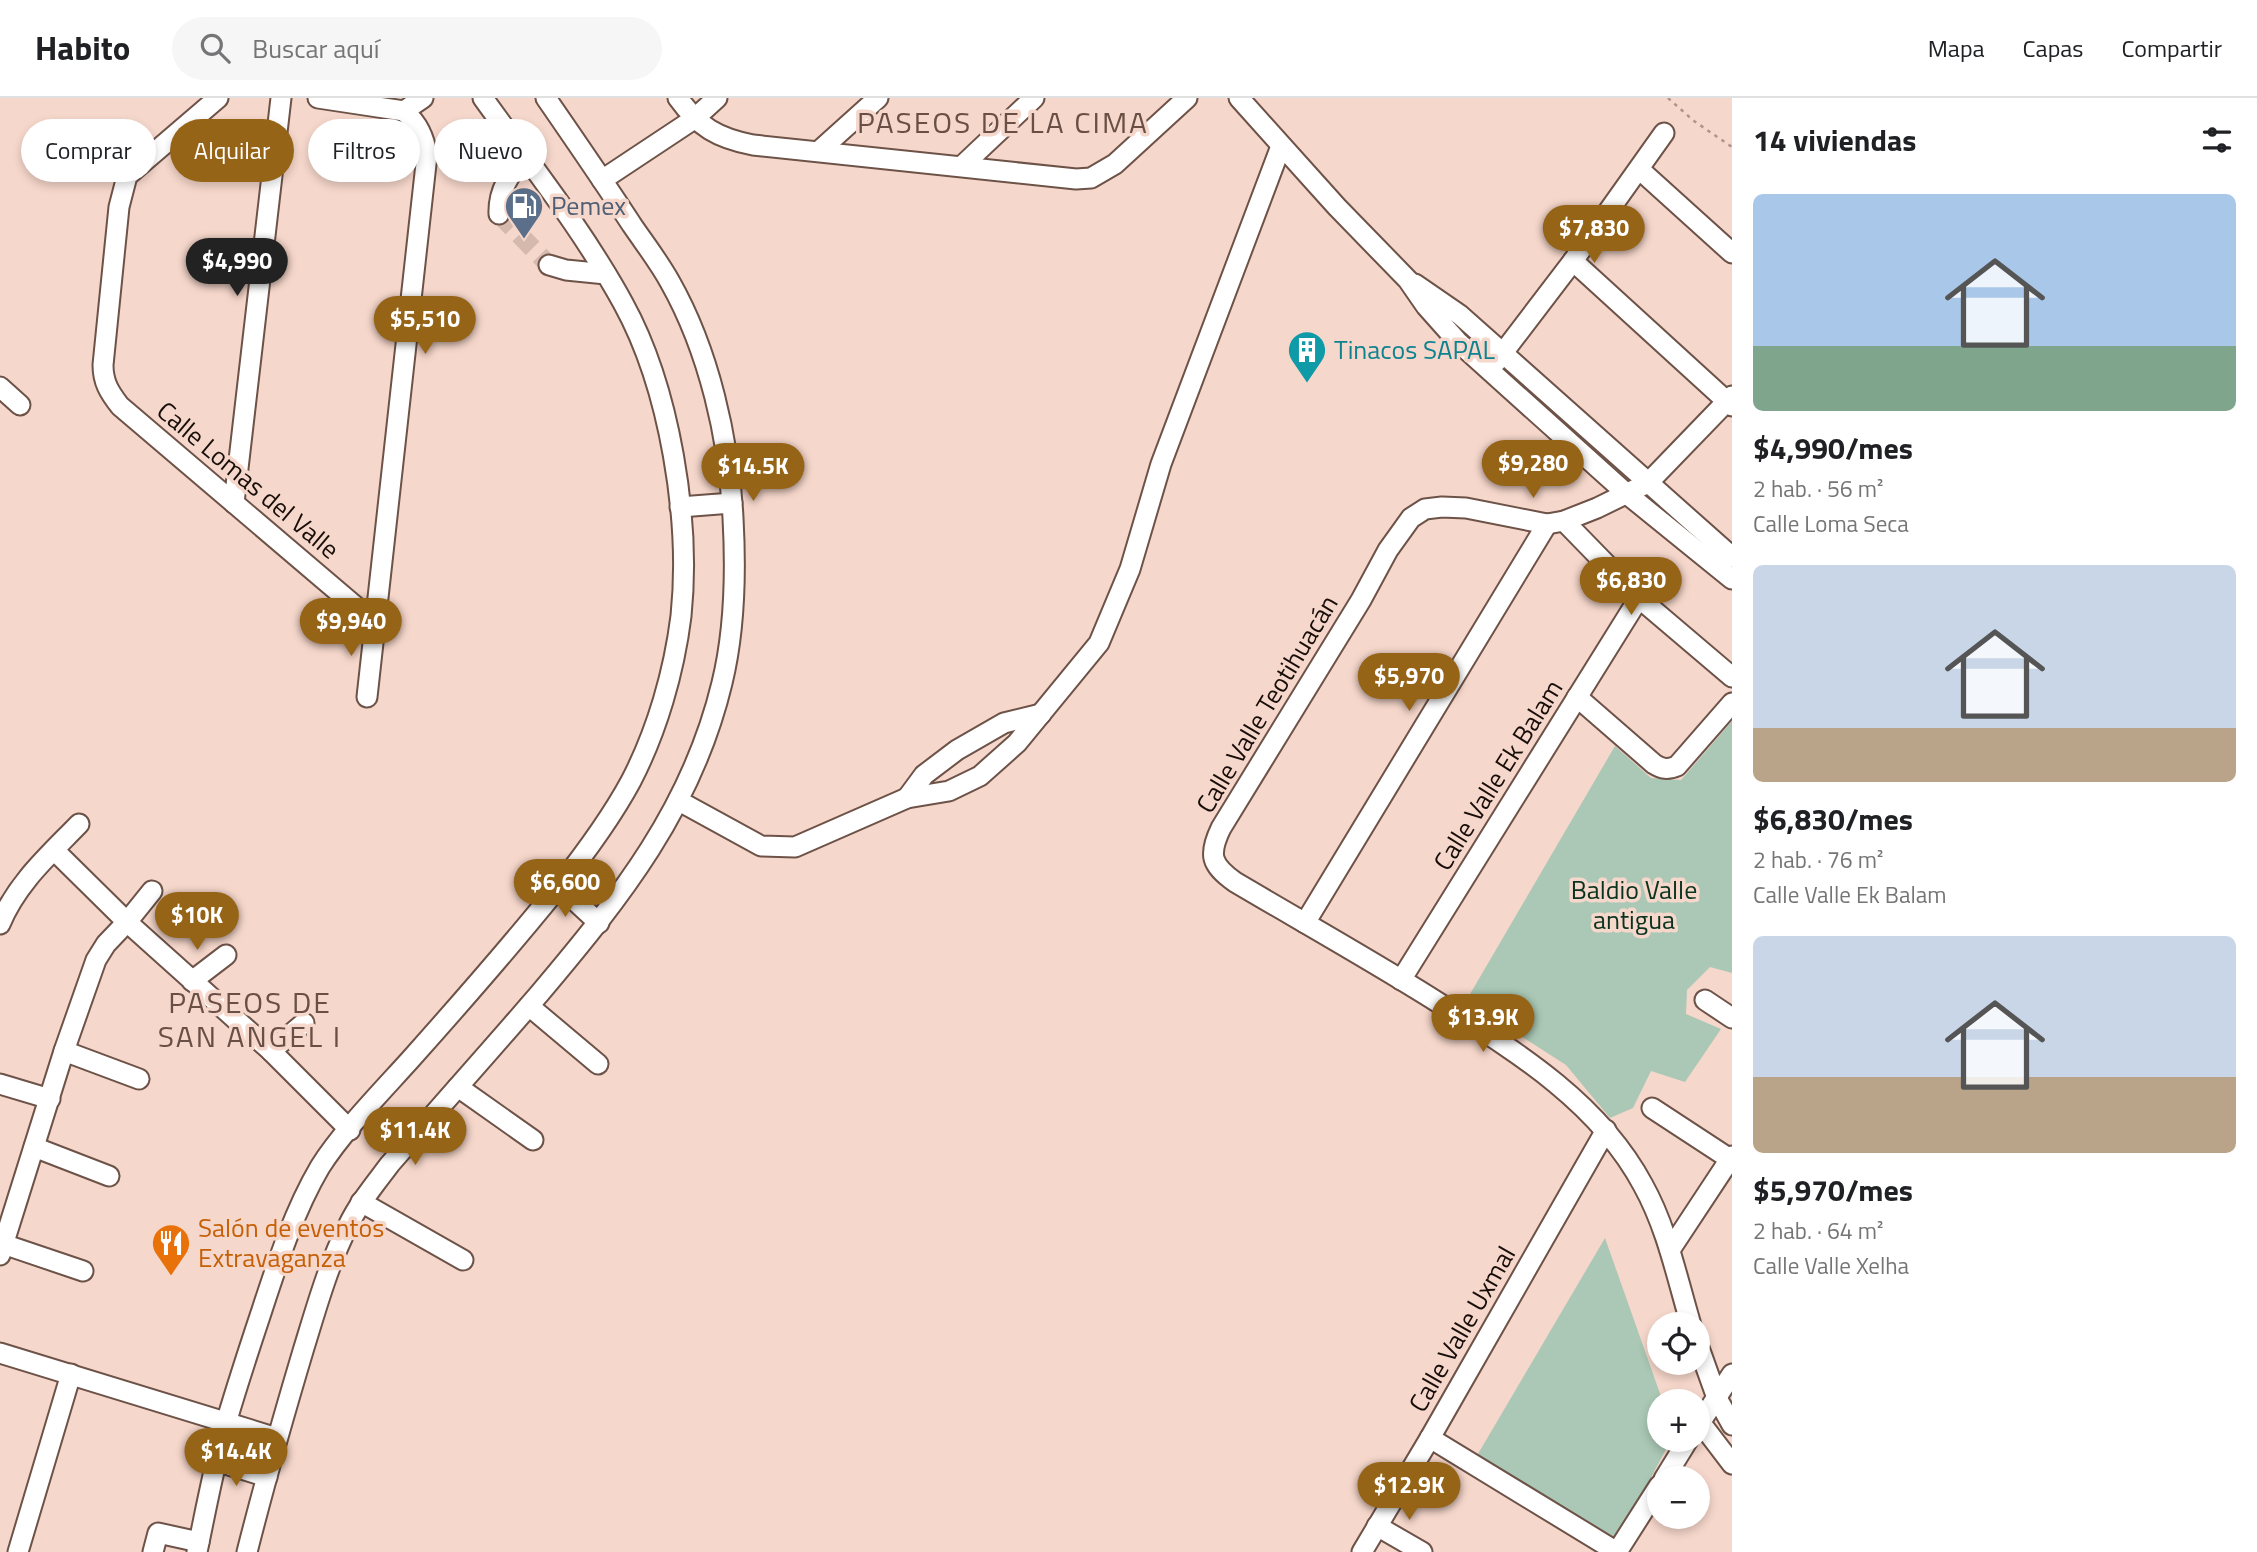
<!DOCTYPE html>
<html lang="es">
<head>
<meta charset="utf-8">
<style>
  body { margin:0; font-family:"Titillium Web",sans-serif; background:#f6f6f6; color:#202124; height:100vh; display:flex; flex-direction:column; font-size:26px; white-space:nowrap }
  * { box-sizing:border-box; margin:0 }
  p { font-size:23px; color:#757577 }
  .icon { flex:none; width:38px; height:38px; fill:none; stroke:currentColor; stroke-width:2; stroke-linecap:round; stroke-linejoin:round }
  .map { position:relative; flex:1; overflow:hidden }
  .drawer { display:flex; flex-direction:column; background:#fff; width:525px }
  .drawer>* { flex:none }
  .hud { position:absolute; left:21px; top:21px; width:665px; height:63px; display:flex; gap:14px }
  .buttons { position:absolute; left:1647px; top:1214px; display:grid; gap:14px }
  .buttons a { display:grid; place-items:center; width:63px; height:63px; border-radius:50%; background:#fff; box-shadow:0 4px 10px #0003; font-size:35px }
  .price { position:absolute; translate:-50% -60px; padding:0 16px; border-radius:24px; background:#966417; color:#fff; font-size:23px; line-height:46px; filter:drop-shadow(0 2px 4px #0008) }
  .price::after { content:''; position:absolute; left:50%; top:42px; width:21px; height:16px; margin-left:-10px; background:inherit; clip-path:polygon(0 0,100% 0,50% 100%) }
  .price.selected { background:#222; color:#fff }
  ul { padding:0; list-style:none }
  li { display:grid; align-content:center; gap:14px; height:371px; padding:0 21px }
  li span { display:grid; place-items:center; height:217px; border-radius:10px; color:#555 }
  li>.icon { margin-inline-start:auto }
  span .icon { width:126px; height:126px; fill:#fffc; stroke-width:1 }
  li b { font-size:30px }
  h2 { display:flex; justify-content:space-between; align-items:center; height:84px; padding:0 21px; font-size:30px }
  .chip { padding:0 24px; border-radius:32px; background:#fff; box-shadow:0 4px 10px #0003; font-size:24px; line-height:63px }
  .chip.selected { background:#966417; color:#fff }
  header { display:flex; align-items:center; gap:42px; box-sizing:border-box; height:98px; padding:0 35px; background:#fff; border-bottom:2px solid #e0e0e0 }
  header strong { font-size:33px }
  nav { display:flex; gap:38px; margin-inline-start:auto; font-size:24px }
  .search { width:490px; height:63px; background:#f6f6f6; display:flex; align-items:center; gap:18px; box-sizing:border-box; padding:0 24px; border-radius:38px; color:#757577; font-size:26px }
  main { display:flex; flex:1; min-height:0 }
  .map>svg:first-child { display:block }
  .green { fill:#aac8b5 }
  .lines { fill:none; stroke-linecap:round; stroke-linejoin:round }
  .minor-tunnel { stroke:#d5b9ae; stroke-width:19; stroke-dasharray:19 10; stroke-linecap:butt }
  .minor-casing { stroke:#6d5248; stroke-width:23 }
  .path { stroke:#ad958c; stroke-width:2.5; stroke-dasharray:3.5 5; stroke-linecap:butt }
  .minor { stroke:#fff; stroke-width:19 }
  .labels { text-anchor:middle; stroke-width:7; stroke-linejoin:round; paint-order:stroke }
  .service-label { font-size:26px; fill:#4e5e75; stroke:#f6d7cb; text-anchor:start }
  .culture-label { font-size:26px; fill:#0d838f; stroke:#f6d7cb; text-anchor:start }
  .street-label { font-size:26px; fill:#170d09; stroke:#f6d7cb }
  .park-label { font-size:26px; fill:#0a331f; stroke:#f6d7cb }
  .food-label { font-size:26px; fill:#c56008; stroke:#f6d7cb; text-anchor:start }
  .quarter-label { font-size:30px; letter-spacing:2px; fill:#694f45; stroke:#f6d7cb }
</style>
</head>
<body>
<header>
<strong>Habito</strong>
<div class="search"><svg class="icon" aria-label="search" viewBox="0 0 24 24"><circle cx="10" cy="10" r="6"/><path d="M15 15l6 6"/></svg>Buscar aquí</div>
<nav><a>Mapa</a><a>Capas</a><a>Compartir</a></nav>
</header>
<main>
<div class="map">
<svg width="1732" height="1454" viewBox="0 0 1732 1454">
  <rect width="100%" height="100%" fill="#f6d7cb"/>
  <g class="green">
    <path d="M1732 623V875L1710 869 1687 892 1686 916 1721 931 1685 984 1651 973 1633 1010 1610 1020 1566 967 1466 903 1615 648 1651 680 1681 682Z"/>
    <path d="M1605 1140 1663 1304H1659V1342H1671L1616 1445 1475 1361Z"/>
  </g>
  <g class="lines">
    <path class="minor-tunnel" d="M499 116 549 167"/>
    <g class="minor-casing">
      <g id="minor">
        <path d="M218 0 127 78 119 109 103 267C103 284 109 294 120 308L375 525"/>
        <path d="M318 0 404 13C418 26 424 38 427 57L367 599"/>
        <path d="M678 0C699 29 717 40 753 47L1076 81 1091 80 1115 66 1187 0"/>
        <path d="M1239 0 1337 109 1408 182 1426 208 1458 244 1627 396 1732 481"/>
        <path d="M404 13 423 0"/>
        <path d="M819 53 878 0"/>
        <path d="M962 68 1034 0"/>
        <path d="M1639 71 1732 155"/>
        <path d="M602 82 694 21 717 0"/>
        <path d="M499 116C498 92 510 76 525 58"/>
        <path d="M1573 163 1732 308"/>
        <path d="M549 167 566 172 606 176"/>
        <path d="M1415 186 1460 217 1732 459"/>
        <path d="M1496 264 1573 163 1664 35"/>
        <path d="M0 289 20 307"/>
        <path d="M234 405 281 0"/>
        <path d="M680 409 732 405"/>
        <path d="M1564 423 1639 500 1732 579"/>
        <path d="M1577 599 1654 666C1662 671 1668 672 1677 668L1732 605"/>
        <path d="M907 700 924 677 957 652 1004 625 1041 616"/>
        <path d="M679 703 761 748 795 749 907 700 949 693 980 678 1017 645 1099 545 1130 471 1161 366 1281 48"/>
        <path d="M54 752 127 824 271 953 350 1032"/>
        <path d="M559 788 599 825"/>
        <path d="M1305 825 1547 426"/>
        <path d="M0 826C17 785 48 758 79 726"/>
        <path d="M1401 882 1639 500"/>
        <path d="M192 883 226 857"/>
        <path d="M1705 902 1732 920"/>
        <path d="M529 908 598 966"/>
        <path d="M64 953 139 981"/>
        <path d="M271 953 304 925"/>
        <path d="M0 986 50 1001"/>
        <path d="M458 989 533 1042"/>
        <path d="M1652 1010 1730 1061"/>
        <path d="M34 1049 109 1078"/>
        <path d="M361 1104 463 1162"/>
        <path d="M3 1146 83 1173"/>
        <path d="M1670 1152 1732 1058"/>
        <path d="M0 1157 64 953 96 862 106 846 127 824 152 793"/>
        <path d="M1691 1227C1677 1180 1667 1130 1643 1087 1597 1001 1510 950 1431 900 1367 860 1301 823 1235 784 1211 767 1208 757 1221 730L1361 502 1388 452 1411 420 1425 411 1442 409 1466 410 1547 426 1564 423 1597 410 1648 385 1732 298"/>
        <path d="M1698 1247 1717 1300 1732 1327"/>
        <path d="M0 1255 277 1340"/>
        <path d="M1700 1324 1732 1366"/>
        <path d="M1698 1328 1732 1276"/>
        <path d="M1430 1340 1617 1454"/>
        <path d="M216 1363 267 1379"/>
        <path d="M1664 1381 1688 1342"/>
        <path d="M1377 1428 1422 1454"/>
        <path d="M18 1454 71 1276"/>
        <path d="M153 1454 158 1435 199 1444"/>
        <path d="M197 1454C206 1411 214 1367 226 1325 237 1288 249 1251 261 1215 277 1166 294 1113 320 1069 342 1034 382 993 410 962 460 906 509 850 556 792 583 758 610 722 631 683 657 633 674 574 681 518 691 422 670 290 623 205 583 132 531 67 483 0"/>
        <path d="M247 1454C264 1387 283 1320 303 1253 316 1211 328 1167 348 1128 359 1105 375 1086 390 1066 440 1009 491 952 540 895 621 799 692 710 722 585 735 532 736 474 733 420 729 341 709 253 670 184 659 164 645 146 632 127 604 84 575 42 546 0"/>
        <path d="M1362 1454 1430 1340 1606 1032"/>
        <path d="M1617 1454 1659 1388"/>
      </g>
    </g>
    <path class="path" d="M1668 0 1694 23 1732 49"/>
    <use href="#minor" class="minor"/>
  </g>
  <defs>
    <g id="fuel-pin" transform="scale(2.0125)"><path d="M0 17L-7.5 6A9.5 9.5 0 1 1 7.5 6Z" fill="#5c6f8a" stroke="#f6d7cb"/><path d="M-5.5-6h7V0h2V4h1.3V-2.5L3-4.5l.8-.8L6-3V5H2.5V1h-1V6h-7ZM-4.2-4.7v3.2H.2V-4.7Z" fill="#fff"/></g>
    <g id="building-pin" transform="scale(2.0125)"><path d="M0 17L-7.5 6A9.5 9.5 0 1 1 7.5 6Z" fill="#0f9aa8" stroke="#f6d7cb"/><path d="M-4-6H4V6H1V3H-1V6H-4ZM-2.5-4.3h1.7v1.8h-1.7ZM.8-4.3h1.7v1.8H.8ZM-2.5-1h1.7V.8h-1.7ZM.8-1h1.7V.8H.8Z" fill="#fff"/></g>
    <g id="restaurant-pin" transform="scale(2.0125)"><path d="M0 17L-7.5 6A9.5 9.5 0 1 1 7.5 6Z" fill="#e8710a" stroke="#f6d7cb"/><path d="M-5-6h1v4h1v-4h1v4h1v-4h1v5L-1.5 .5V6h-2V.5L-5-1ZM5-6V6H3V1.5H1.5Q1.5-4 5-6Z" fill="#fff"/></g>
  </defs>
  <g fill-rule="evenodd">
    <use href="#fuel-pin" x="524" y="108"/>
    <use href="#building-pin" x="1307" y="252"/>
    <use href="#restaurant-pin" x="171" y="1145"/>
  </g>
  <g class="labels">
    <g class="service-label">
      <text x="551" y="117">Pemex</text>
    </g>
    <g class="culture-label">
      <text x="1334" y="261">Tinacos SAPAL</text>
    </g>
    <g class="street-label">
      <text transform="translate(248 382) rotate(40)" y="9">Calle Lomas del Valle</text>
      <text transform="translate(1267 606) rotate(-59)" y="9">Calle Valle Teotihuacán</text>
      <text transform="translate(1498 677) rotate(-58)" y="9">Calle Valle Ek Balam</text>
      <text transform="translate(1462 1231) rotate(-60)" y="9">Calle Valle Uxmal</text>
    </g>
    <g class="park-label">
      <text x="1634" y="801">Baldio Valle<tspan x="1634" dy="30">antigua</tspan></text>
    </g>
    <g class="food-label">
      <text x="198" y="1139">Salón de eventos<tspan x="198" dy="30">Extravaganza</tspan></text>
    </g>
    <g class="quarter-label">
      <text x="1003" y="35">PASEOS DE LA CIMA</text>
      <text x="250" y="915">PASEOS DE<tspan x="250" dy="34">SAN ANGEL I</tspan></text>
    </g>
  </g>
</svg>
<div class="buttons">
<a><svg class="icon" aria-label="locate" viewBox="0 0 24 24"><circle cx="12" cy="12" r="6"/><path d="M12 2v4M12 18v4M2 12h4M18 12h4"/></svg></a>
<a>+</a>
<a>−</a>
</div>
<b class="price" style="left:1594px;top:167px">$7,830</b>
<b class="price selected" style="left:237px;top:200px">$4,990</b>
<b class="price" style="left:425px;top:258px">$5,510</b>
<b class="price" style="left:1533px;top:402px">$9,280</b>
<b class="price" style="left:753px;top:405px">$14.5K</b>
<b class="price" style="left:1631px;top:519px">$6,830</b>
<b class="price" style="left:351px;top:560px">$9,940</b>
<b class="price" style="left:1409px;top:615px">$5,970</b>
<b class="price" style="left:565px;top:821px">$6,600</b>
<b class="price" style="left:197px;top:854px">$10K</b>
<b class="price" style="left:1483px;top:956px">$13.9K</b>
<b class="price" style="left:415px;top:1069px">$11.4K</b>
<b class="price" style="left:236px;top:1390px">$14.4K</b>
<b class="price" style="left:1409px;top:1424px">$12.9K</b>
<div class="hud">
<a class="chip">Comprar</a>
<a class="chip selected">Alquilar</a>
<a class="chip">Filtros</a>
<a class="chip">Nuevo</a>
</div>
</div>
<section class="drawer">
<h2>14 viviendas<svg class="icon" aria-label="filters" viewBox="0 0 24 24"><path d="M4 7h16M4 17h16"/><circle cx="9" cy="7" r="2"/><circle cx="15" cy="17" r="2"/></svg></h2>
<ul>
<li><span style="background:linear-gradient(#a9c7e8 70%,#7fa58c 0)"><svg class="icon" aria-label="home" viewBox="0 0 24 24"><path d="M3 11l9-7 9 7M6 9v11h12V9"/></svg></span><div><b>$4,990/mes</b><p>2 hab. · 56 m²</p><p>Calle Loma Seca</p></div></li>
<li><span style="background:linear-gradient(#c9d6e8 75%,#b9a48a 0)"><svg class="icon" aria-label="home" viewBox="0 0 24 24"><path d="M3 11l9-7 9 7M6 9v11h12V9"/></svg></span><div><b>$6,830/mes</b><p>2 hab. · 76 m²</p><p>Calle Valle Ek Balam</p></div></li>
<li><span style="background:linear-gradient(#c9d6e8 65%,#b9a48a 0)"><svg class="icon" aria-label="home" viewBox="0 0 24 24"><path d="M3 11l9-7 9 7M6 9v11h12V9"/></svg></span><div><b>$5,970/mes</b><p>2 hab. · 64 m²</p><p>Calle Valle Xelha</p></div></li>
</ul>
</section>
</main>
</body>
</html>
